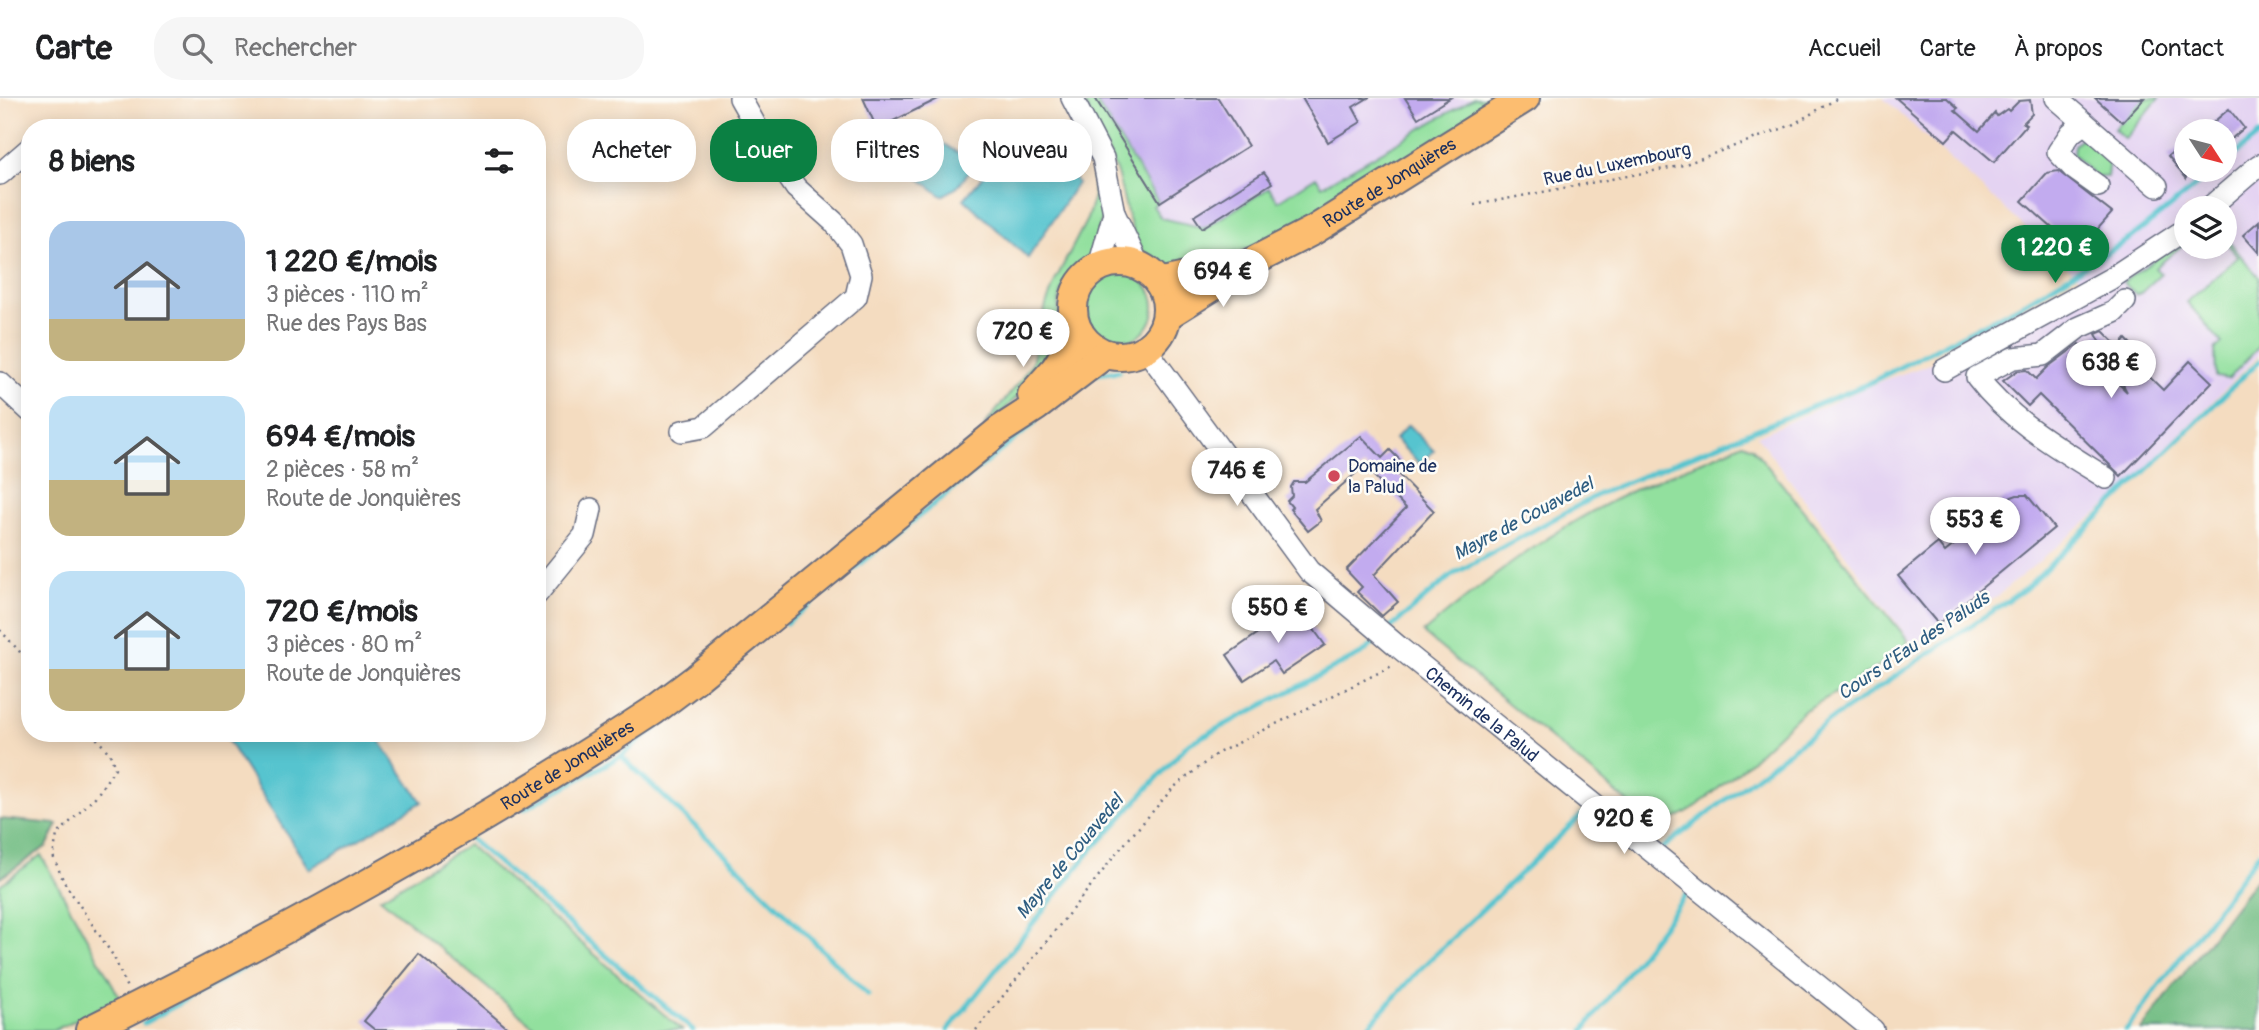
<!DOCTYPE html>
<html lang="fr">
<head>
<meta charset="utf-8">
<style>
  body { margin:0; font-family:Pangolin,sans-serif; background:#f6f6f6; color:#202124; height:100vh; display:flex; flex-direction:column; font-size:26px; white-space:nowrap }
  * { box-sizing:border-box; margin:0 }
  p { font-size:23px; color:#757577 }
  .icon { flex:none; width:38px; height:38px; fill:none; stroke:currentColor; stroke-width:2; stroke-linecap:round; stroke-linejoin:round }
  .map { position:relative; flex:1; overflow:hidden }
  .details { position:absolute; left:21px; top:21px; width:525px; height:623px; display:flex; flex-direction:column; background:#fff; border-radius:28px; box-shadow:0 4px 18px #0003 }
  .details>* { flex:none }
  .guide { position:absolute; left:567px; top:21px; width:665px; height:63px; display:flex; gap:14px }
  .needle { width:46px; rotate:126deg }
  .tools { position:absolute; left:2174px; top:21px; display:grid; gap:14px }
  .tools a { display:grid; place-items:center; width:63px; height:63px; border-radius:50%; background:#fff; box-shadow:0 4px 18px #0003; font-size:35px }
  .price { position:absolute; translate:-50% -60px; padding:0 16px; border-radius:24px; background:#fff; color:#222; font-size:23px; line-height:46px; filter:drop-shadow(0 2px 4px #0008) }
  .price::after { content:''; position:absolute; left:50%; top:42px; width:21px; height:16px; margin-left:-10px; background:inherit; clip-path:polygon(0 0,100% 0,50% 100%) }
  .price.selected { background:#0b8043; color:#fff }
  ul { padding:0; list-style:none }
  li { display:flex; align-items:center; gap:21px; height:175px; padding:0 28px }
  li span { display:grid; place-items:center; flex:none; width:196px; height:140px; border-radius:21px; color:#555 }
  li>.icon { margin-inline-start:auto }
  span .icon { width:84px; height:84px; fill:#fffc; stroke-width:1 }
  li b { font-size:30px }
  h2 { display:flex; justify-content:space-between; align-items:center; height:84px; padding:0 28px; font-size:30px }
  .chip { padding:0 24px; border-radius:28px; background:#fff; box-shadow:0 4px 18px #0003; font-size:24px; line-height:63px }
  .chip.selected { background:#0b8043; color:#fff }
  header { display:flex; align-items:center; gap:42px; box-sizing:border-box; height:98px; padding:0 35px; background:#fff; border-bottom:2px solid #e0e0e0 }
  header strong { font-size:33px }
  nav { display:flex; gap:38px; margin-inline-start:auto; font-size:24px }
  .search { width:490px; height:63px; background:#f6f6f6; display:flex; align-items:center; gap:18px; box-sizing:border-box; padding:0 24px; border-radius:28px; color:#757577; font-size:26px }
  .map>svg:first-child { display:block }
  .built { fill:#e4d3f2; fill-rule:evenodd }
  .green { fill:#92e09e; stroke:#56887e; stroke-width:2 }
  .forest { fill:#75be85; stroke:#487672; stroke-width:2 }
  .water { fill:#57c4cf; stroke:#397a96; stroke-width:2 }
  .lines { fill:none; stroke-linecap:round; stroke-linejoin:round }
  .stream { stroke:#57c4cf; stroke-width:5 }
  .building { fill:#c2abef }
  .minor-casing { stroke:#676c80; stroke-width:24 }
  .major-casing { stroke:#676c80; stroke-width:32 }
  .path { stroke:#676c80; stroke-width:2.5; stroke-dasharray:2 5; stroke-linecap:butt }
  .minor { stroke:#fff; stroke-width:21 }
  .major { stroke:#fcbd6f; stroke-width:28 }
  .poi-dot { fill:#d1495b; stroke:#fdfcf7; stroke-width:2.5 }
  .labels { text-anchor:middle; stroke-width:5; stroke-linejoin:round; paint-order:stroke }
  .street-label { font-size:18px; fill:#1b2f5e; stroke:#fdfcf7 }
  .poi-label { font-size:18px; fill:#1b2f5e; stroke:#fdfcf7; text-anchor:start }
  .water-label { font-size:19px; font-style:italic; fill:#2d5c80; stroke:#fdfcf7 }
</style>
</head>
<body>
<header>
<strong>Carte</strong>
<div class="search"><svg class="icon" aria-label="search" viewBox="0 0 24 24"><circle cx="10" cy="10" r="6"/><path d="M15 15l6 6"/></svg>Rechercher</div>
<nav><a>Accueil</a><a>Carte</a><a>À propos</a><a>Contact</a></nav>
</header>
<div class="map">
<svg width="2259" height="932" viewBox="0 0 2259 932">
  <rect width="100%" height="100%" fill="#fdfcf7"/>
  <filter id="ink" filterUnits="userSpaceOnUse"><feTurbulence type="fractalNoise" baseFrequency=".0143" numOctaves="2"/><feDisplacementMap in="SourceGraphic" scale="14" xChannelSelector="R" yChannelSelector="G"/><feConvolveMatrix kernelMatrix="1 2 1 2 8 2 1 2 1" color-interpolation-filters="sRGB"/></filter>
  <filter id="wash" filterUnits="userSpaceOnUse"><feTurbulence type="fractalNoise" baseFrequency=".00686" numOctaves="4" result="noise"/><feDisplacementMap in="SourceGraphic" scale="28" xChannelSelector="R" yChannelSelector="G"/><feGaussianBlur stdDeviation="1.57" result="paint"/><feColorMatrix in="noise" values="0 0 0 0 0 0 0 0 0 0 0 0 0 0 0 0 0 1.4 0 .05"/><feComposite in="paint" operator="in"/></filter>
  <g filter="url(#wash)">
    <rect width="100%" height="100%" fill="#f4dcc0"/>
    <g class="built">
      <path d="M1084 0H1505L1218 160 1147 139Z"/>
      <path d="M1883 0H2259V257L2118 398 1996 499 1916 551 1757 338 1883 282 1925 268 2086 185ZM2186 33H2224V72H2186ZM2186 110H2224V149H2186Z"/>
    </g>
    <g class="green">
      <path d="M1082 0H1094L1158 103 1153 108 1161 120 1205 130 1269 90 1278 103 1316 79 1322 88 1474 0H1504L1357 93 1260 147 1174 173C1128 166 1128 103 1115 70 1106 46 1093 23 1082 0Z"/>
      <path d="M2143 0H2159L2125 41 2114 31Z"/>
      <path d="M2083 38 2092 41 2109 61 2107 79H2095L2073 56 2074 47Z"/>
      <path d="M1091 62 1101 89 1102 119 1093 156 1069 178 1062 192 1058 207 1062 238C1038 274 1019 303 984 328L1018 286 1032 264 1046 207 1056 181 1087 121 1094 98Z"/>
      <path d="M2224 138 2259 179V249L2228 281 2216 279 2215 252 2222 245 2187 204 2238 159 2224 142Z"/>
      <path d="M2186 140V144L2155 170 2161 176 2141 195 2136 197 2123 184Z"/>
      <circle cx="1119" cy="209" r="35"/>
      <path d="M1743 345 1752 349 1908 542 1906 550 1847 589 1803 613 1743 670 1697 708 1659 730 1423 535C1486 482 1555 429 1630 394 1667 376 1706 363 1743 345Z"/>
      <path d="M468 747 682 932H538L380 800Z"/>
      <path d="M41 757 120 900 55 932H0V787Z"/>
    </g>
    <g class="forest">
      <path d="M0 721 58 726 47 748 0 780Z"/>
      <path d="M2259 777V932H2141Z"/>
    </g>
    <g class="water">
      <path d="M1047 34 1077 85 1028 160 964 101 998 60Z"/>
      <path d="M935 40 959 56 971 72 956 90 942 98 900 65 898 58 916 44Z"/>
      <path d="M1408 327 1434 353 1420 366 1395 341Z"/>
      <path d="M223 635H374L422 704 309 771Z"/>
    </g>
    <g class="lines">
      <g class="stream">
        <path d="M2224 65 2259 37"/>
        <path d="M1097 276 1119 273"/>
        <path d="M786 525 1035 325"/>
        <path d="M1388 532 1452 477 1601 395 1865 287 2021 207 2131 140 2216 72"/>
        <path d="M621 658 735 766 868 897"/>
        <path d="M524 711 621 658 688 604"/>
        <path d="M469 740 693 932"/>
        <path d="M1660 752 1830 622 2025 491 2259 263"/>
        <path d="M144 925 309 834"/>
        <path d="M948 932 1089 755 1188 646 1363 555 1381 539"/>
        <path d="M1365 932 1419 872 1587 712"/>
        <path d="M1584 932 1689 793"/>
        <path d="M2126 932 2259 755"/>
      </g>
    </g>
    <g id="blocks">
      <g class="building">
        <path d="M863 0H940L877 31Z"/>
        <path d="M1095 0H1218L1248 48 1160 104Z"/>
        <path d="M1302 0H1368L1353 9 1361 24 1328 44Z"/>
        <path d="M1405 0H1450L1418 20Z"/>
        <path d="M1896 0H1947L1958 10 1955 12 1979 33 1995 15 1997 18 2007 11 2009 13 2019 3 2030 2 2032 16 2023 25 2026 27 1994 64 1956 32 1946 43Z"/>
        <path d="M2095 0H2144L2122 24Z"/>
        <path d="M2229 11 2244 30 2224 47V33H2203Z"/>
        <path d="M2186 43V80L2168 58Z"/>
        <path d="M2058 73 2112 115 2078 153 2022 103 2047 75Z"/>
        <path d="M1264 74 1272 85 1202 130 1194 118Z"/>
        <path d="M2259 123V155L2243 137Z"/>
        <path d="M2103 233 2119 249 2126 241 2143 259 2136 266 2163 292 2190 263 2212 284 2121 378 2039 297 2028 308 2003 283 2017 273 2027 272 2036 281 2048 269 2079 246 2127 294 2096 236Z"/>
        <path d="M1361 338 1382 360 1390 352 1401 363 1393 371 1434 413 1374 477 1398 504 1382 518 1357 494 1362 489 1346 472 1406 410 1364 368 1315 411 1321 423 1308 433 1290 411 1292 409 1287 403 1292 398 1291 389 1294 384H1305Z"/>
        <path d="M2017 397H2027L2054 430 1938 526 1898 478 1938 445 1945 454 2000 410 2001 403Z"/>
        <path d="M1297 508 1325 547 1282 576 1273 563 1244 582 1227 557Z"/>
        <path d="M419 856 510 932H375L364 923Z"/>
      </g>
    </g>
  </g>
  <g filter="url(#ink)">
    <use href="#blocks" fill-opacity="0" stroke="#676c80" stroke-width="2"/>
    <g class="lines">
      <g class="minor-casing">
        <g id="minor">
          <path d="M1072 0 1103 60 1114 115 1139 168"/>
          <path d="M2056 0 2157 88"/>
          <path d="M2085 25 2071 35 2058 54 2074 71 2098 88"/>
          <path d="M0 76 30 50"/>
          <path d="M2209 110 2259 67"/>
          <path d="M1099 168 1114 115"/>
          <path id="s1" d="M1146 251 1309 473 1401 551 1873 932"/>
          <path d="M1944 272 2110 181 2186 131"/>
          <path d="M0 285 30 313"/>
          <path d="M682 333 704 329 856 199 861 177 851 146 834 124 796 90 766 46 740 0"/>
          <path d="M2106 380C2060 351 2010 323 1977 279L2013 260 2043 257 2078 230 2114 214 2125 203"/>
          <path d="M537 496 585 437 591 411"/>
        </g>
      </g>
      <g class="major-casing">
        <g id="major">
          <circle cx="1120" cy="211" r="47"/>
          <path d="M1159 185 1229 169"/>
          <path id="s2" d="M1167 217 1252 164 1314 132 1525 0"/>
          <path d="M1032 297 1055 271 1079 234"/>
          <path id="s3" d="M90 932C283 836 472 732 653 613L697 580 1000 332 1037 308 1105 256"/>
        </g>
      </g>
      <g class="path">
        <path d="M1474 107 1680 68 1792 27 1838 0"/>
        <path d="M0 532 30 565"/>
        <path d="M92 635 110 656 115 670 97 697 57 737 53 758 64 784 114 859 127 890"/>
        <path d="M976 932 1121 750 1173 690 1216 656 1392 568"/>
      </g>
      <use href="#minor" class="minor"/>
      <use href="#major" class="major"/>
    </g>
  </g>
  <circle class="poi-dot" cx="1334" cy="378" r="7"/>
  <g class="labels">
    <g class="street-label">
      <text transform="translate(1617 66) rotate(-12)" y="6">Rue du Luxembourg</text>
      <text dy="6" stroke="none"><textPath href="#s2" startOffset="259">Route de Jonquières</textPath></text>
      <text dy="6" stroke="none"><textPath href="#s1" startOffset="500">Chemin de la Palud</textPath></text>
      <text dy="6" stroke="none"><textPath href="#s3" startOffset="546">Route de Jonquières</textPath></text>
    </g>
    <g class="poi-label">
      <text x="1348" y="374">Domaine de<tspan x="1348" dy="21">la Palud</tspan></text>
    </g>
    <g class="water-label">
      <text transform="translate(1523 420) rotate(-28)" y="7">Mayre de Couavedel</text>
      <text transform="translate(1913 547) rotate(-34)" y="7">Cours d'Eau des Paluds</text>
      <text transform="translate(1069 758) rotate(-50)" y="7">Mayre de Couavedel</text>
    </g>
  </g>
</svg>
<div class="tools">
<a><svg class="needle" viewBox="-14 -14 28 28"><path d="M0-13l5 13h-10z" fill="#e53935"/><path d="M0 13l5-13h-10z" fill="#757577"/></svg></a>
<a><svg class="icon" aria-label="layers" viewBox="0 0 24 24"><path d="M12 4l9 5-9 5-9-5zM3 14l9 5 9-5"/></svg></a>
</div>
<b class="price selected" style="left:2055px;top:187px">1 220 €</b>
<b class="price" style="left:1223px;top:211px">694 €</b>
<b class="price" style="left:1023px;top:271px">720 €</b>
<b class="price" style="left:2111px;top:302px">638 €</b>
<b class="price" style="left:1237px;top:410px">746 €</b>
<b class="price" style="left:1975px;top:459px">553 €</b>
<b class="price" style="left:1278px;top:547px">550 €</b>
<b class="price" style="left:1624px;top:758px">920 €</b>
<div class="guide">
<a class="chip">Acheter</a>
<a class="chip selected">Louer</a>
<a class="chip">Filtres</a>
<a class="chip">Nouveau</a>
</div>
<section class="details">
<h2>8 biens<svg class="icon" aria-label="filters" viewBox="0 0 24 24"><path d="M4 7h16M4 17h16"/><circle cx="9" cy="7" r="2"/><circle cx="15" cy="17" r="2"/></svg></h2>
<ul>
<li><span style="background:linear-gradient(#a9c7e8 70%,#c2b280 0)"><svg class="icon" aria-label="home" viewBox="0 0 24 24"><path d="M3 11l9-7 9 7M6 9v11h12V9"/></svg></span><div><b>1 220 €/mois</b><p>3 pièces · 110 m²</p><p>Rue des Pays Bas</p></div></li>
<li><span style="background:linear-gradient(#bfe0f5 60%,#c2b280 0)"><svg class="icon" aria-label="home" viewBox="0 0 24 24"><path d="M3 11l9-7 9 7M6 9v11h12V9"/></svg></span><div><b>694 €/mois</b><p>2 pièces · 58 m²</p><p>Route de Jonquières</p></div></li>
<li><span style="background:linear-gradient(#bfe0f5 70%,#c2b280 0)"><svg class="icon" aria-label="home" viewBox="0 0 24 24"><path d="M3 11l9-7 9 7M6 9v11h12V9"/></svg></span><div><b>720 €/mois</b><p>3 pièces · 80 m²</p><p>Route de Jonquières</p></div></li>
</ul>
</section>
</div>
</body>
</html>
